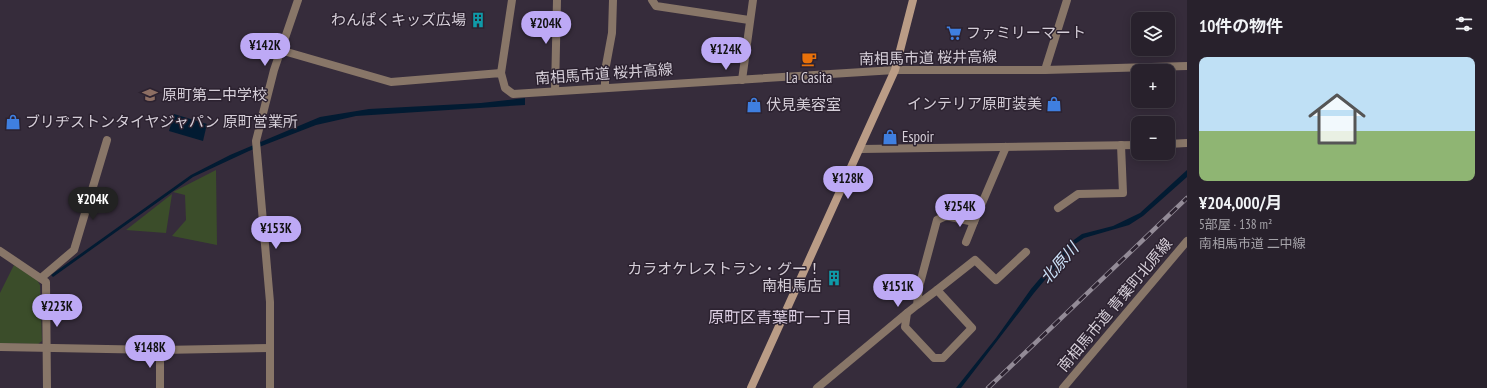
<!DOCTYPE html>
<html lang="ja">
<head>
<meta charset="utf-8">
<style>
  body { margin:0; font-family:"PT Sans Narrow","Noto Sans JP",sans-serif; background:#342e38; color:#f1f3f6; height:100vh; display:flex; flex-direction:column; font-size:15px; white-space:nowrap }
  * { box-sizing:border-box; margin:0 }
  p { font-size:13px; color:#a5a3a9 }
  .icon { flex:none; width:22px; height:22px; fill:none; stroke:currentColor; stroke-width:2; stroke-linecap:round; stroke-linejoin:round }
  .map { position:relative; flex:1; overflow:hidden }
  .details { display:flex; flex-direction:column; background:#28212c; width:300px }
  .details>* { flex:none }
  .fabs { position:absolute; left:1131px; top:12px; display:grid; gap:8px }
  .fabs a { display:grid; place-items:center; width:44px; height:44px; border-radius:8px; background:#28212c; box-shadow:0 2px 10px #0003,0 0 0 1px #443e48; font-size:20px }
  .price { position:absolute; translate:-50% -34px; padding:0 9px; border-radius:14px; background:#bda9f5; color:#111; font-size:13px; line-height:26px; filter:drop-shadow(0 1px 2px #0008) }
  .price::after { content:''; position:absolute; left:50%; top:24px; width:12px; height:9px; margin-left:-6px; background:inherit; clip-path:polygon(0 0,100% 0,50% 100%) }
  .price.active { background:#222; color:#fff }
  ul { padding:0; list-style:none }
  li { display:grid; align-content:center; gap:8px; height:212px; padding:0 12px }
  li span { display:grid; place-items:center; height:124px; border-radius:8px; color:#555 }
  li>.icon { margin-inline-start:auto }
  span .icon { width:72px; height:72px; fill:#fffc; stroke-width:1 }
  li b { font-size:17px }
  h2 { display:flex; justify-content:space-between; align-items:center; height:48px; padding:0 12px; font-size:17px }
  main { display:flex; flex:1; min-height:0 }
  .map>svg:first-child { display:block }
  .green { fill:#3b4d2a }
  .water { fill:#021b32 }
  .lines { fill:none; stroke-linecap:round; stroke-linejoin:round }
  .street { stroke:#887668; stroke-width:8 }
  .secondary { stroke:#ba9c86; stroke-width:8 }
  .rail-casing { stroke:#938b97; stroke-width:4.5 }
  .rail { stroke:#2c2230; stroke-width:3; stroke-dasharray:9; stroke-linecap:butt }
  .labels { text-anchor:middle; stroke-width:3; stroke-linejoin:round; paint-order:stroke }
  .poi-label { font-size:15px; fill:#d5ced8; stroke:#2c2230; text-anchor:start }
  .street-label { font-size:15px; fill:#d5ced8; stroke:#2c2230 }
  .water-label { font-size:16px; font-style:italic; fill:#cbe1f8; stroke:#2c2230 }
  .neighbourhood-label { font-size:16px; fill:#d9cbdf; stroke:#2c2230 }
</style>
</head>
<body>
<main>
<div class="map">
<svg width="1187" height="388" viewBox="0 0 1187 388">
  <rect width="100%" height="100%" fill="#362c3b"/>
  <g class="green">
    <path d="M216 170 217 245 172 236 186 220 185 195 173 192Z"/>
    <path d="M172 194 166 233 126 230Z"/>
    <path d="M14 265 37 280 40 285 42 341 38 344 0 343V293Z"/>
  </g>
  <g class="water">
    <path d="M525 98V105L356 116 316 125 249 151 193 177 53 277 51 275 191 175 230 155 320 117 369 109 481 103Z"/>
    <path d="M174 114 207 124 203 141 169 131Z"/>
    <path d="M1187 170V177L1143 216 1129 225 1084 238 1075 244 1034 293 961 388H956L996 338 1031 289 1071 242 1082 234 1113 226 1140 213Z"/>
  </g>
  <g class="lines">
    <g class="street">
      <path d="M652 0 656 6 749 20"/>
      <path d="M280 50 391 82 501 73 505 88 513 94 895 70H1045L1187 66"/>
      <path d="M1045 70 1067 0"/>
      <path d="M501 73 512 0"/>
      <path d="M742 80 753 0"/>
      <path d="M605 88V71L612 33 613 0"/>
      <path d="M555 91 557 0"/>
      <path d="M1168 144 1187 143"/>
      <path d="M861 149 1138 145"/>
      <path d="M1058 208 1078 194 1123 193 1121 145"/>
      <path d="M966 242 974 222"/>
      <path d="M0 251 46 282 47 388"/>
      <path d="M41 278 74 250 107 140"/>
      <path d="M937 290 975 260 996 280 1026 252"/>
      <path d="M917 305 937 290 972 328 943 358H934L905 327 907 313 917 305 919 287 937 220 946 216 974 222 1006 147"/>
      <path d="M0 347 160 350 270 348"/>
      <path d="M160 350V388"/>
      <path d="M270 388V302L256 141 274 70 298 0"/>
      <path d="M817 388 907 313"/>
      <path d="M1063 388 1187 241"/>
    </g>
    <path class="secondary" d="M751 388 895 70 913 0"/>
    <g class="rail-casing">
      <path id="rail" d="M988 388 1187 198"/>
    </g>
    <use href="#rail" class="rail"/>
  </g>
  <defs>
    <g id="building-bare" transform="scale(1.2)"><path d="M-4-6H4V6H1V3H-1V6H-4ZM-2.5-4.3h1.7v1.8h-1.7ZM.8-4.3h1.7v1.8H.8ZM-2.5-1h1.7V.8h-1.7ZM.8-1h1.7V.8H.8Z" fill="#0f9aa8" stroke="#2c2230" stroke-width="2.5" paint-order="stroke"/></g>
    <g id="supermarket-bare" transform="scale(1.2)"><path d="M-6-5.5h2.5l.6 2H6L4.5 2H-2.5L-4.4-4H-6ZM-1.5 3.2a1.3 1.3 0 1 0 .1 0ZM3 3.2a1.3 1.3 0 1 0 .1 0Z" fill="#3f7fe0" stroke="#2c2230" stroke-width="2.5" paint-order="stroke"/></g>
    <g id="cafe-bare" transform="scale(1.2)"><path d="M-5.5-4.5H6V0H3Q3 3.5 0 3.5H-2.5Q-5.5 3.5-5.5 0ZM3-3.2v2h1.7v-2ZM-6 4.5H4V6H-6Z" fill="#e8710a" stroke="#2c2230" stroke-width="2.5" paint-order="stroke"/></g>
    <g id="school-bare" transform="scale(1.2)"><path d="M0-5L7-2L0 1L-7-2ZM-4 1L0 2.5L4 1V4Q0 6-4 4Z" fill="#8d6e63" stroke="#2c2230" stroke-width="2.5" paint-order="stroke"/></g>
    <g id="shop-bare" transform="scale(1.2)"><path d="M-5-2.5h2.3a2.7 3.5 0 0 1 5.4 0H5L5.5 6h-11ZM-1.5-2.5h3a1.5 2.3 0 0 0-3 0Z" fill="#3f7fe0" stroke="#2c2230" stroke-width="2.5" paint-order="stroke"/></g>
  </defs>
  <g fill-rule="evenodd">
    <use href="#building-bare" x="478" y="20"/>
    <use href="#supermarket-bare" x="954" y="33"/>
    <use href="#cafe-bare" x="809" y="59"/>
    <use href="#school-bare" x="150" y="95"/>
    <use href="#shop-bare" x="1054" y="104"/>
    <use href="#shop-bare" x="754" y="105"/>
    <use href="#shop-bare" x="13" y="122"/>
    <use href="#shop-bare" x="890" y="137"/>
    <use href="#building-bare" x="834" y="278"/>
  </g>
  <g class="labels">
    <g class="poi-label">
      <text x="466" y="25" text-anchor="end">わんぱくキッズ広場</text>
      <text x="966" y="38">ファミリーマート</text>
      <text x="809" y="83" text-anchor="middle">La Casita</text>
      <text x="162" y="100">原町第二中学校</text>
      <text x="1042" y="109" text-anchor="end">インテリア原町装美</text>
      <text x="766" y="110">伏見美容室</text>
      <text x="25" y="127">ブリヂストンタイヤジャパン 原町営業所</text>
      <text x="902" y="142">Espoir</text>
      <text x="822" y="274" text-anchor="end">カラオケレストラン・グー！<tspan x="822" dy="17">南相馬店</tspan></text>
    </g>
    <g class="street-label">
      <text transform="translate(928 58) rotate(-1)" y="5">南相馬市道 桜井高線</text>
      <text transform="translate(604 74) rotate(-4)" y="5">南相馬市道 桜井高線</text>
      <text transform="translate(1115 305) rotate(-50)" y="5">南相馬市道 青葉町北原線</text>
    </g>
    <g class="water-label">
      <text transform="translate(1059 263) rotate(-49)" y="6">北原川</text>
    </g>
    <g class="neighbourhood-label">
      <text x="780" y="323">原町区青葉町一丁目</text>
    </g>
  </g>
</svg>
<div class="fabs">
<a><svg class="icon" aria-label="layers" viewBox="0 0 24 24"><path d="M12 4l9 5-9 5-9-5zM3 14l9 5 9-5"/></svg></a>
<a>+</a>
<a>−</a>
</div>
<b class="price" style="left:546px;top:45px">¥204K</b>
<b class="price" style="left:265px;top:67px">¥142K</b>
<b class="price" style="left:726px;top:71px">¥124K</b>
<b class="price" style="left:848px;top:200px">¥128K</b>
<b class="price active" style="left:93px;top:221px">¥204K</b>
<b class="price" style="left:960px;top:228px">¥254K</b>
<b class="price" style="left:276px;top:250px">¥153K</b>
<b class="price" style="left:898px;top:308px">¥151K</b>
<b class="price" style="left:57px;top:328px">¥223K</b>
<b class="price" style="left:150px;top:369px">¥148K</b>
</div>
<section class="details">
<h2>10件の物件<svg class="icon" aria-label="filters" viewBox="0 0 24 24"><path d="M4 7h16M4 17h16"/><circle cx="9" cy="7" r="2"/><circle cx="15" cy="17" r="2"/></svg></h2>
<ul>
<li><span style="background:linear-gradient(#bfe0f5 60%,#8fb573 0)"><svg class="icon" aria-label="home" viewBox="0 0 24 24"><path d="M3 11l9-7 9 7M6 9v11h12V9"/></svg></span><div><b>¥204,000/月</b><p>5部屋 · 138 m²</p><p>南相馬市道 二中線</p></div></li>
</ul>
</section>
</main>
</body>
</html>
